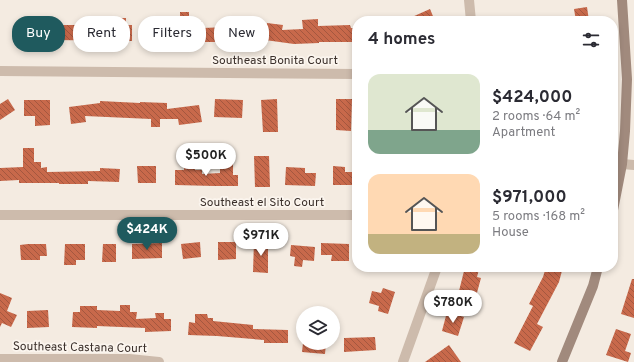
<!DOCTYPE html>
<html lang="en">
<head>
<meta charset="utf-8">
<style>
  body { margin:0; font-family:Overpass,sans-serif; background:#f2f2f3; color:#2b2b33; height:100vh; display:flex; flex-direction:column; font-size:15px; white-space:nowrap }
  * { box-sizing:border-box; margin:0 }
  p { font-size:13px; color:#7c7c81 }
  .icon { flex:none; width:22px; height:22px; fill:none; stroke:currentColor; stroke-width:2; stroke-linecap:round; stroke-linejoin:round }
  .map { position:relative; flex:1; overflow:hidden }
  .panel { position:absolute; left:352px; top:16px; width:266px; height:256px; display:flex; flex-direction:column; background:#fff; border-radius:16px; box-shadow:0 2px 6px #0003 }
  .panel>* { flex:none }
  .top-card { position:absolute; left:12px; top:16px; width:280px; height:36px; display:flex; gap:8px }
  .fabs { position:absolute; left:296px; top:306px; display:grid; gap:8px }
  .fabs a { display:grid; place-items:center; width:44px; height:44px; border-radius:50%; background:#fff; box-shadow:0 2px 6px #0003; font-size:20px }
  .price { position:absolute; translate:-50% -34px; padding:0 9px; border-radius:14px; background:#fff; color:#222; font-size:13px; line-height:26px; filter:drop-shadow(0 1px 2px #0008) }
  .price::after { content:''; position:absolute; left:50%; top:24px; width:12px; height:9px; margin-left:-6px; background:inherit; clip-path:polygon(0 0,100% 0,50% 100%) }
  .price.selected { background:#1f5a5e; color:#fff }
  ul { padding:0; list-style:none }
  li { display:flex; align-items:center; gap:12px; height:100px; padding:0 16px }
  li span { display:grid; place-items:center; flex:none; width:112px; height:80px; border-radius:12px; color:#555 }
  li>.icon { margin-inline-start:auto }
  span .icon { width:48px; height:48px; fill:#fffc; stroke-width:1 }
  li b { font-size:17px }
  h2 { display:flex; justify-content:space-between; align-items:center; height:48px; padding:0 16px; font-size:17px }
  .pill { padding:0 14px; border-radius:16px; background:#fff; box-shadow:0 2px 6px #0003; font-size:14px; line-height:36px }
  .pill.selected { background:#1f5a5e; color:#fff }
  .map>svg:first-child { display:block }
  .building { fill:url(#building-back-hatch) }
  .lines { fill:none; stroke-linecap:round; stroke-linejoin:round }
  .street { stroke:#cdbbac; stroke-width:10 }
  .secondary { stroke:#a18a7d; stroke-width:10 }
  .labels { text-anchor:middle; stroke-width:3.5; stroke-linejoin:round; paint-order:stroke }
  .street-label { font-size:12px; fill:#3b302b; stroke:#fbf5ee }
</style>
</head>
<body>
<div class="map">
<svg width="634" height="362" viewBox="0 0 634 362">
  <defs>
    <pattern id="building-back-hatch" width="6" height="6" patternUnits="userSpaceOnUse"><rect width="6" height="6" fill="#c8694b"/><path d="M-1 5l2 2M0 0l6 6M5-1l2 2" fill="none" stroke="#a4573f"/></pattern>
  </defs>
  <rect width="100%" height="100%" fill="#f4ebe1"/>
  <g class="building">
    <path d="M587 7 589 21H576L574 9Z"/>
    <path d="M430 9 435 21H403Z"/>
    <path d="M180 12H189V21H202V28L229 27V26L246 25 247 42H186V22H180Z"/>
    <path d="M105 18H126V25H132V41L55 40 56 43 28 44V33H38V26L65 25H105Z"/>
    <path d="M318 19V26L350 25 351 28H357V42H319V43L294 44 265 40 267 23 283 25 282 30 303 29 302 20Z"/>
    <path d="M165 25 167 45 150 46 148 26Z"/>
    <path d="M8 99 15 110 0 120V104Z"/>
    <path d="M215 99 243 100 242 118 214 117Z"/>
    <path d="M277 99 278 132H263L261 100Z"/>
    <path d="M336 99H352L351 131 336 130Z"/>
    <path d="M24 100H50V125L35 126V116H24Z"/>
    <path d="M100 101 140 103V102L167 103V109L199 105 202 122 179 125 178 119H160V127H151V119L85 116 86 122 71 124 69 107 100 103Z"/>
    <path d="M23 148H34V162H41V168L47 167V172L100 171V168L120 169 119 182 88 181V184H59V183H19V180L0 181V168L23 167Z"/>
    <path d="M254 156H269L270 187H255Z"/>
    <path d="M233 164V175H238V186H214L175 185V170H184V165H195V170H202V174L220 173V165Z"/>
    <path d="M137 166H156V183H138Z"/>
    <path d="M333 166 345 167V172H353V185H333Z"/>
    <path d="M286 167 305 168V173H316L315 186 285 185Z"/>
    <path d="M254 241H268V273L253 272Z"/>
    <path d="M200 242 201 257 183 259 181 244Z"/>
    <path d="M218 242H236V259L218 260Z"/>
    <path d="M162 243V258L132 259V244Z"/>
    <path d="M321 243 349 244V261H331L332 255H321Z"/>
    <path d="M28 244H46L47 256H40V260H21L20 245Z"/>
    <path d="M65 244H85V260H76V265H64Z"/>
    <path d="M103 244H116V262H102Z"/>
    <path d="M291 245 315 247 314 261 303 260 302 267 294 266 295 257 290 256Z"/>
    <path d="M465 267H473L479 269 477 277 481 278 475 300 458 295Z"/>
    <path d="M546 267H563L559 282 537 324 543 327 530 351 514 343 533 306 529 304 543 277Z"/>
    <path d="M632 279H634V318L621 314Z"/>
    <path d="M383 288 395 292 388 314 378 311 379 306 369 303 372 291 381 293Z"/>
    <path d="M0 293 12 298 7 311 17 315 11 327 2 323 0 327Z"/>
    <path d="M120 305H130V312H137L136 319 156 318 155 313H164V319H171V331L145 332V328L97 326V328L72 327 73 312H80V306H97V310L120 311Z"/>
    <path d="M48 310 49 327 27 328V311Z"/>
    <path d="M447 312 464 317 458 336 442 331Z"/>
    <path d="M195 314H207L208 318H213V321L253 325V329L288 330V343H264V340L217 336 188 335 189 322 195 323Z"/>
    <path d="M616 329 631 334 625 351 631 353 628 362 606 355Z"/>
    <path d="M375 337 376 350 344 352V338Z"/>
    <path d="M303 343H326L325 354 302 352Z"/>
    <path d="M449 345 461 362H425Z"/>
  </g>
  <g class="lines">
    <g class="street">
      <path d="M469 0 471 21"/>
      <path d="M0 71 357 74"/>
      <path d="M622 164 634 165"/>
      <path d="M0 215H357"/>
      <path d="M0 359H129L159 362"/>
      <path d="M403 362 437 267"/>
    </g>
    <g class="secondary">
      <path d="M613 210 622 164 625 131 627 79 622 0"/>
      <path d="M562 362 593 286 598 267"/>
    </g>
  </g>
  <g class="labels">
    <g class="street-label">
      <text x="275" y="64">Southeast Bonita Court</text>
      <text x="262" y="206">Southeast el Sito Court</text>
      <text transform="translate(80 347) rotate(1)" y="4">Southeast Castana Court</text>
    </g>
  </g>
</svg>
<div class="fabs">
<a><svg class="icon" aria-label="layers" viewBox="0 0 24 24"><path d="M12 4l9 5-9 5-9-5zM3 14l9 5 9-5"/></svg></a>
</div>
<b class="price" style="left:206px;top:177px">$500K</b>
<b class="price selected" style="left:147px;top:251px">$424K</b>
<b class="price" style="left:261px;top:257px">$971K</b>
<b class="price" style="left:453px;top:324px">$780K</b>
<div class="top-card">
<a class="pill selected">Buy</a>
<a class="pill">Rent</a>
<a class="pill">Filters</a>
<a class="pill">New</a>
</div>
<section class="panel">
<h2>4 homes<svg class="icon" aria-label="filters" viewBox="0 0 24 24"><path d="M4 7h16M4 17h16"/><circle cx="9" cy="7" r="2"/><circle cx="15" cy="17" r="2"/></svg></h2>
<ul>
<li><span style="background:linear-gradient(#dfe7d0 70%,#7fa58c 0)"><svg class="icon" aria-label="home" viewBox="0 0 24 24"><path d="M3 11l9-7 9 7M6 9v11h12V9"/></svg></span><div><b>$424,000</b><p>2 rooms · 64 m²</p><p>Apartment</p></div></li>
<li><span style="background:linear-gradient(#ffd9b3 75%,#c2b280 0)"><svg class="icon" aria-label="home" viewBox="0 0 24 24"><path d="M3 11l9-7 9 7M6 9v11h12V9"/></svg></span><div><b>$971,000</b><p>5 rooms · 168 m²</p><p>House</p></div></li>
</ul>
</section>
</div>
</body>
</html>
